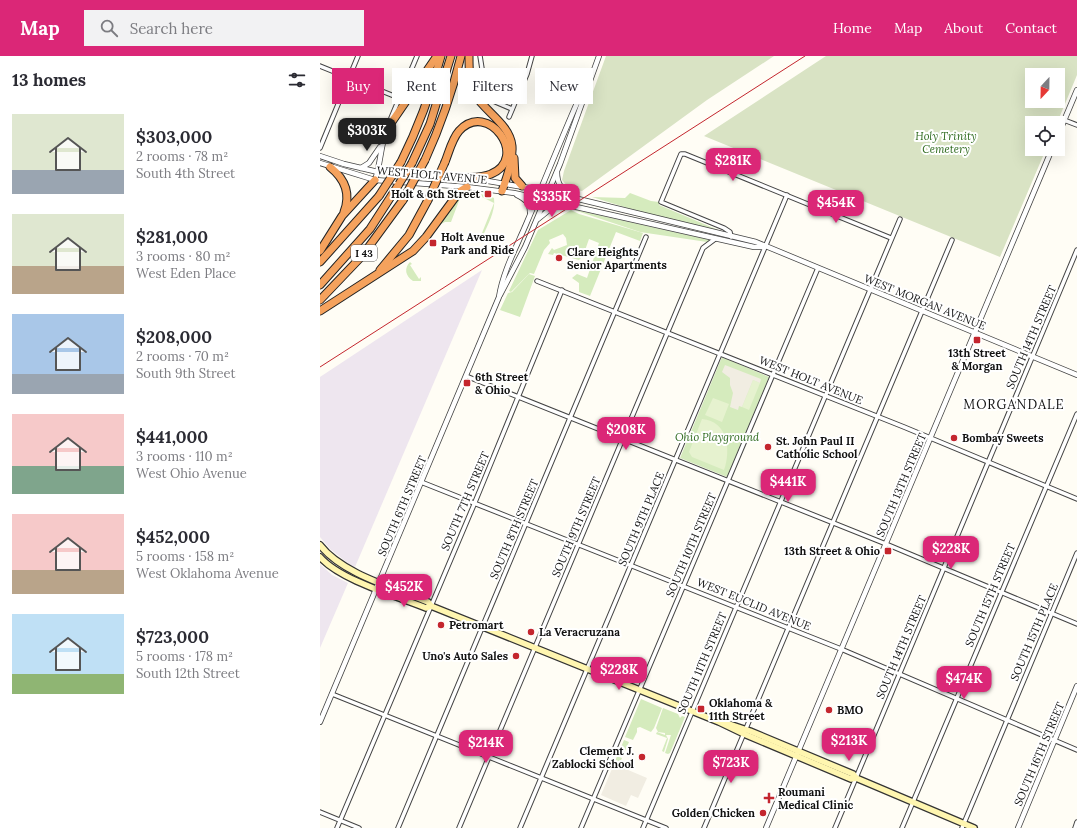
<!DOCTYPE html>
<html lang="en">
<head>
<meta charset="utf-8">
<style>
  body { margin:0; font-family:Lora,serif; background:#f2f2f3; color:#2b2b33; height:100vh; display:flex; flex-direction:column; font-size:15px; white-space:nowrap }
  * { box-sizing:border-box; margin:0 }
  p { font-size:13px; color:#7c7c81 }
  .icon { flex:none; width:22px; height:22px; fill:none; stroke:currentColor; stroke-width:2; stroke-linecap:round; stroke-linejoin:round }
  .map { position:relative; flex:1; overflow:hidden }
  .side { display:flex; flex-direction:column; background:#fff; width:320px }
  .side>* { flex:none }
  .top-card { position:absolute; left:12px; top:12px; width:380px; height:36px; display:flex; gap:8px }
  .needle { width:26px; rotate:202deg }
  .fabs { position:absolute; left:705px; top:12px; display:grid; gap:8px }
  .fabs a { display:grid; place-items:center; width:40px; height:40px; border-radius:0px; background:#fff; box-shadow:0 4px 16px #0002; font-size:20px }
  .price { position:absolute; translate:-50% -34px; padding:0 9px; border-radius:8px; background:#db2777; color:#fff; font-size:13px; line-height:26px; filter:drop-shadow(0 1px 2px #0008) }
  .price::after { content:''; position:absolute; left:50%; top:24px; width:12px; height:9px; margin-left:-6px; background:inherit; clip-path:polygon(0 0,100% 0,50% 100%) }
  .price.selected { background:#222; color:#fff }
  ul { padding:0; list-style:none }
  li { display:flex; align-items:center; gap:12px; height:100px; padding:0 12px }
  li span { display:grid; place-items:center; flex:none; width:112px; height:80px; border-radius:0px; color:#555 }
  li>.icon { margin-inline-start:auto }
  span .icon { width:48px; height:48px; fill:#fffc; stroke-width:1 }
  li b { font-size:17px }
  h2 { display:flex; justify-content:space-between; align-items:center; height:48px; padding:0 12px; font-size:17px }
  .pill { padding:0 14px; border-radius:0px; background:#fff; box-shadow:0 4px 16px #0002; font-size:14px; line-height:36px }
  .pill.selected { background:#db2777; color:#fff }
  header { display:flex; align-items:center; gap:24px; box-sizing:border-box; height:56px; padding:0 20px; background:#db2777; color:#fff }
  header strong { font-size:19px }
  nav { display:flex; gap:22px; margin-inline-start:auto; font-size:14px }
  .search { width:280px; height:36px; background:#f2f2f3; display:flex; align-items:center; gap:10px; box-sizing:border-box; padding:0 14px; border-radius:0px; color:#7c7c81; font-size:15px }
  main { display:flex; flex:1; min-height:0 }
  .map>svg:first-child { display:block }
  .industrial { fill:#eee6ef }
  .green { fill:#d5ebbd }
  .cemetery { fill:#d9e3c4; fill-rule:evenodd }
  .pitch { fill:#e6f2cf }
  .plaza { fill:#f1ede2 }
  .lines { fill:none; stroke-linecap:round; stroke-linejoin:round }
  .minor-casing { stroke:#444; stroke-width:5.5 }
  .tertiary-casing { stroke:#444; stroke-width:6 }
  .secondary-casing { stroke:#333; stroke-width:8 }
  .motorway-casing { stroke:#222; stroke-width:9 }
  .minor { stroke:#fff; stroke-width:3.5 }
  .tertiary { stroke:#fff; stroke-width:4.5 }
  .secondary { stroke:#fff6b0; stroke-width:5.5 }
  .motorway { stroke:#f5a25d; stroke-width:7 }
  .rail { stroke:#c4262e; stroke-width:1 }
  .motorway-bridge-casing { stroke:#222; stroke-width:9; stroke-linecap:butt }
  .motorway-bridge { stroke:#f5a25d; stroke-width:7 }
  .poi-dot { fill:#c4262e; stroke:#fff; stroke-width:1.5 }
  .labels { text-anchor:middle; stroke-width:4; stroke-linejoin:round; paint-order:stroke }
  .shield { fill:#fff; stroke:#585858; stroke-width:1 }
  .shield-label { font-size:10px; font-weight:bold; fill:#111 }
  .park-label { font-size:11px; font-style:italic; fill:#2f6b1f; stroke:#fff }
  .street-label { font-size:11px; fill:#111; stroke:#fff }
  .poi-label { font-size:11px; font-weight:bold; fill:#111; stroke:#fff; text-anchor:start }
  .quarter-label { font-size:13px; letter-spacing:1px; fill:#111; stroke:#fff }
</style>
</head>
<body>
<header>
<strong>Map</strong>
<div class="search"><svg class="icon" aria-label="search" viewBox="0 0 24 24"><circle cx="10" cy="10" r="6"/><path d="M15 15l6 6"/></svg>Search here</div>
<nav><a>Home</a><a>Map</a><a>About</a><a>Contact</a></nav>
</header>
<main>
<section class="side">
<h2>13 homes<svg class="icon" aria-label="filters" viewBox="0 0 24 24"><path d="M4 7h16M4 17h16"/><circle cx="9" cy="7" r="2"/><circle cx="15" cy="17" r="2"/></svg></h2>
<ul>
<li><span style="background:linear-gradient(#dfe7d0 70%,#9aa5b1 0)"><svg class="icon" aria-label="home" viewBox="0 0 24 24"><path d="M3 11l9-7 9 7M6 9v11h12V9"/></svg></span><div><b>$303,000</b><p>2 rooms · 78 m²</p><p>South 4th Street</p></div></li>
<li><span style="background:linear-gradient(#dfe7d0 65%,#b9a48a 0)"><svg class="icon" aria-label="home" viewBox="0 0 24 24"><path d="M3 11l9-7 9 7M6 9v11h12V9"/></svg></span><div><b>$281,000</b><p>3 rooms · 80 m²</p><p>West Eden Place</p></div></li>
<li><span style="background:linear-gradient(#a9c7e8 75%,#9aa5b1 0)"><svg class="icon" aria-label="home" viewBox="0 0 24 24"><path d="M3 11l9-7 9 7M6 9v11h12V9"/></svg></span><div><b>$208,000</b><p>2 rooms · 70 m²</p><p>South 9th Street</p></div></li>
<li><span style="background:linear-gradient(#f6c9c9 65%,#7fa58c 0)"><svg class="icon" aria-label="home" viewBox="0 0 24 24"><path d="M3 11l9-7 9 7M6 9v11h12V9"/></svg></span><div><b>$441,000</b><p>3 rooms · 110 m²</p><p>West Ohio Avenue</p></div></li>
<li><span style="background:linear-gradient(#f6c9c9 70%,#b9a48a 0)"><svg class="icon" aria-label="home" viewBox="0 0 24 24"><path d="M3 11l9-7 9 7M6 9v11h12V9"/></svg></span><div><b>$452,000</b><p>5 rooms · 158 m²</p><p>West Oklahoma Avenue</p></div></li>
<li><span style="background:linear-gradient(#bfe0f5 75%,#8fb573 0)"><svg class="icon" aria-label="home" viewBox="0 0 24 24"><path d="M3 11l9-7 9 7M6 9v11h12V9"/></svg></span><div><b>$723,000</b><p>5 rooms · 178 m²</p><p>South 12th Street</p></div></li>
</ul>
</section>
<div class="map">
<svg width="757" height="772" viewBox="0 0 757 772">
  <rect width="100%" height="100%" fill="#fffdf5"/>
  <g class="industrial">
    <path d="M162 214 35 511 29 508 10 493 0 481V321Z"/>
    <path d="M0 508 12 519 28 527 0 592Z"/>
  </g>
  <g class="green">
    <path d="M142 137 131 166H125L117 170Z"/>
    <path d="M144 137 168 139 174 142C176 155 167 170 162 182L160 184 157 183 160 182 174 147 162 141 143 139Z"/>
    <path d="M310 137 331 145 339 146V149L403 176 327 158 272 141 305 142Z"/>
    <path d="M251 153 390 184 387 186 320 176Z"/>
    <path d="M251 154 259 158 323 177 320 185 296 176 270 240 259 236V227L252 222 257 218 267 222 279 187 269 183 263 200 259 204 234 197 233 199 228 198 232 192 234 194 247 189 246 182 243 178 229 184 230 187 224 194 214 218 210 217 191 236 189 235 218 174Z"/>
    <path d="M90 206 92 208 90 209 99 223 101 221V225H93C85 220 84 212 90 206Z"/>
    <path d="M209 218 215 220 200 261 180 254 188 237 192 236Z"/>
    <path d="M402 301 449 321 407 421 360 402Z"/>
    <path d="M321 643 342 652 334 672 331 676 320 671 317 672V676L313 684 305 681Z"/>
    <path d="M343 652 358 658 360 662 362 660 365 661 350 697 348 698 345 697 351 679H346L348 683 344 696 342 695 347 682 336 678 337 676 345 679V677L338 676 336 672Z"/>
    <path d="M304 684 309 686 303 699 300 698 299 701 302 702 301 704 297 706 295 705Z"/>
  </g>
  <g class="cemetery">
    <path d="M286 0H454L387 44 262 135 250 133 242 124 244 115Z"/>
    <path d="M506 0H757V19L737 67H712V93H726L680 201 384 80ZM712 19H738V45H712Z"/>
  </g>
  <g class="pitch">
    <path d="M433 324 440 327 429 354 422 351Z"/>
    <path d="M393 342 409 348 402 366 385 359Z"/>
    <path d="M382 363C408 365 411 394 404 414L372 401 369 396Z"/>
  </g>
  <g class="plaza">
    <path d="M405 309 441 323 440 327 433 324 422 351 419 350 418 354 410 351 413 337 410 329V322L402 316Z"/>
    <path d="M294 708 327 722 318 742 311 739 306 750 281 739Z"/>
  </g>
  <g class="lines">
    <g class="minor-casing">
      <g id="minor">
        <path d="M160 0 166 38 173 45 192 53"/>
        <path d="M0 10 79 42"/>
        <path d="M189 61 207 18 212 0"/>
        <path d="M71 62 97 0"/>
        <path d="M744 64 757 69"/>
        <path d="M0 92 38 0"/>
        <path d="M411 181 410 176 404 172 341 146 361 98H365L571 182"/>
        <path d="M217 225 584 371 757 443"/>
        <path d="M146 320 566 488 757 568"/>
        <path d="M101 426 521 593 757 694"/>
        <path d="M12 638 346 772"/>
        <path d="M0 756 39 772"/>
        <path d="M17 772 153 451 242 234"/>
        <path d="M78 772 326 181"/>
        <path d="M139 772 383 192 395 183"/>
        <path d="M200 772 467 139"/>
        <path d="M261 772 498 212"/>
        <path d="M323 772 580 163"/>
        <path d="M384 772 632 184"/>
        <path d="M515 772 757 194"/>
        <path d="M582 772 757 358"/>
        <path d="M642 772 757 497"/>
        <path d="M755 772 757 766"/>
      </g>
    </g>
    <g class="tertiary-casing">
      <g id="tertiary">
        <path d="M738 79 757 34"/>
        <path d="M0 100 24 108 58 116 143 122"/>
        <path d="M0 107 55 124 147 131 194 137 434 191H443"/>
        <path d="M41 112 49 107 60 91"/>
        <path d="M237 116C237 127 241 133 250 140"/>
        <path d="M156 123 221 134 436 186 757 319"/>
        <path d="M55 124C61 107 60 91 67 73"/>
        <path d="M197 139C205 143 210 147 210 156"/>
        <path d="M218 163 234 150 239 148"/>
        <path d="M180 239 205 191 240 108 279 0"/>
        <path d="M0 666 179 241C183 215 197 190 207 166 224 126 240 86 257 47L263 39"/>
        <path d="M446 772 732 93"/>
        <path d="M698 772 757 630"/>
      </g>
    </g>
    <g class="secondary-casing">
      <g id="secondary">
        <path d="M0 489C22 518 75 532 108 546L111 550 399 666 424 678 531 723 536 722"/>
        <path d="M0 501C20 524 76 540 106 552L111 550"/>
        <path d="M403 666 430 675 533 718 536 722 654 772"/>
      </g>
    </g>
    <g class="motorway-casing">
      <g id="motorway">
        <path d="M149 0C149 13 149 27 155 39 166 56 190 69 192 90 193 105 187 121 182 135"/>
        <path d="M67 73 117 0"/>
        <path d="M194 102 195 122 202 130"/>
        <path d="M105 104C121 69 132 37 141 0"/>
        <path d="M81 106C98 72 111 37 121 0"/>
        <path d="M125 106C129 96 132 83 139 75 168 43 210 102 171 118 162 122 150 121 141 122"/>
        <path d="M92 107 110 68 131 0"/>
        <path d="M10 111C25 123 31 138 24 156"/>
        <path d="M0 195 22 160 55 124"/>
        <path d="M0 206 59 140"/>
        <path d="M60 214 89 179 108 144"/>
        <path d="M0 229 50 173 79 128"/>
        <path d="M0 244 42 200 83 144"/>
        <path d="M0 255 93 195 106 181 139 136 147 131"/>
      </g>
    </g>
    <use href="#minor" class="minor"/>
    <use href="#tertiary" class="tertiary"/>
    <use href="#secondary" class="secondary"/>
    <use href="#motorway" class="motorway"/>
    <path class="rail" d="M0 311 485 0"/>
    <g class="motorway-bridge-casing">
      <g id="motorway-bridge">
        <path d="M79 128 92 107"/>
        <path d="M59 140 81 106"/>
        <path d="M83 144 105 104"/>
        <path d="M108 144 125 106"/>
      </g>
    </g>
    <use href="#motorway-bridge" class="motorway-bridge"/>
  </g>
  <g class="poi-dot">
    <rect x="164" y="134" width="8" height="8" rx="2"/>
    <rect x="109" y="183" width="8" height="8" rx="2"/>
    <circle cx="239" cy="202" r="4"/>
    <rect x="653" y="280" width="8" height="8" rx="2"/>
    <rect x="143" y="323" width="8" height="8" rx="2"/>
    <circle cx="634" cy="382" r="4"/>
    <circle cx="448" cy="391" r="4"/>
    <rect x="564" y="491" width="8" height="8" rx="2"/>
    <circle cx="121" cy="569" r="4"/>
    <circle cx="211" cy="576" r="4"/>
    <circle cx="196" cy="600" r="4"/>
    <rect x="377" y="649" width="8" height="8" rx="2"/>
    <circle cx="509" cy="654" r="4"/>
    <circle cx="322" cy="701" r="4"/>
    <path d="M447 736h4v4h4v4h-4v4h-4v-4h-4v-4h4z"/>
    <circle cx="443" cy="757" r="4"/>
  </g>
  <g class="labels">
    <rect class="shield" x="31" y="189" width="26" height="16" rx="3"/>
    <g class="shield-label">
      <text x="44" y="201">I 43</text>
    </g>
    <g class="park-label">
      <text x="626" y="84">Holy Trinity<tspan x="626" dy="13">Cemetery</tspan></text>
      <text x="397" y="385">Ohio Playground</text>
    </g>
    <g class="street-label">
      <text transform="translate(112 119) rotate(5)" y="4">WEST HOLT AVENUE</text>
      <text transform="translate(605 246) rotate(22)" y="4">WEST MORGAN AVENUE</text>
      <text transform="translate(711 281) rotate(-67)" y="4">SOUTH 14TH STREET</text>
      <text transform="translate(491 324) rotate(22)" y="4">WEST HOLT AVENUE</text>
      <text transform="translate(581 429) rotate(-67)" y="4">SOUTH 13TH STREET</text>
      <text transform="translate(145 445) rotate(-67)" y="4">SOUTH 7TH STREET</text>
      <text transform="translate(82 450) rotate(-67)" y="4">SOUTH 6TH STREET</text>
      <text transform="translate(321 463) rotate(-67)" y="4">SOUTH 9TH PLACE</text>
      <text transform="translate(256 471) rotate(-67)" y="4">SOUTH 9TH STREET</text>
      <text transform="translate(194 473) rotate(-67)" y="4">SOUTH 8TH STREET</text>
      <text transform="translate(371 489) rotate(-67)" y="4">SOUTH 10TH STREET</text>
      <text transform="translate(670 539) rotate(-67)" y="4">SOUTH 15TH STREET</text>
      <text transform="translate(434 548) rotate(22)" y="4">WEST EUCLID AVENUE</text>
      <text transform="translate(714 576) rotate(-67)" y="4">SOUTH 15TH PLACE</text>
      <text transform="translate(581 591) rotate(-67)" y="4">SOUTH 14TH STREET</text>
      <text transform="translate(382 607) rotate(-67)" y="4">SOUTH 11TH STREET</text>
      <text transform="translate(719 698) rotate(-67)" y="4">SOUTH 16TH STREET</text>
    </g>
    <g class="poi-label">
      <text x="160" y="142" text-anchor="end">Holt &amp; 6th Street</text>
      <text x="121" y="185">Holt Avenue<tspan x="121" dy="13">Park and Ride</tspan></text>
      <text x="247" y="200">Clare Heights<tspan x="247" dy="13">Senior Apartments</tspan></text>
      <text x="657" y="301" text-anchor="middle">13th Street<tspan x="657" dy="13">&amp; Morgan</tspan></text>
      <text x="155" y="325">6th Street<tspan x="155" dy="13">&amp; Ohio</tspan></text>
      <text x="642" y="386">Bombay Sweets</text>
      <text x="456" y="389">St. John Paul II<tspan x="456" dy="13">Catholic School</tspan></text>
      <text x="560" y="499" text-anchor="end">13th Street &amp; Ohio</text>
      <text x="129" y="573">Petromart</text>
      <text x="219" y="580">La Veracruzana</text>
      <text x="188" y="604" text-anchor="end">Uno's Auto Sales</text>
      <text x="389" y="651">Oklahoma &amp;<tspan x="389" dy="13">11th Street</tspan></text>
      <text x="517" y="658">BMO</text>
      <text x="314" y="699" text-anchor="end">Clement J.<tspan x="314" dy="13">Zablocki School</tspan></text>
      <text x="458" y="740">Roumani<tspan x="458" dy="13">Medical Clinic</tspan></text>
      <text x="435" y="761" text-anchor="end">Golden Chicken</text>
    </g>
    <g class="quarter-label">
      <text x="694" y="353">MORGANDALE</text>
    </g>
  </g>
</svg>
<div class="fabs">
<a><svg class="needle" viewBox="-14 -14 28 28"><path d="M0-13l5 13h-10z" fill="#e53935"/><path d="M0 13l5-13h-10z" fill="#7c7c81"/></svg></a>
<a><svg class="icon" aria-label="locate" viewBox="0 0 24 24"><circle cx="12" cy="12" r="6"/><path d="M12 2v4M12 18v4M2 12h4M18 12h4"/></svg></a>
</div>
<b class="price selected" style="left:47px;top:96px">$303K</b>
<b class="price" style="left:413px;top:126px">$281K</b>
<b class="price" style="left:232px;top:162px">$335K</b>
<b class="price" style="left:516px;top:168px">$454K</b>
<b class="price" style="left:306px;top:395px">$208K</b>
<b class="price" style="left:468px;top:447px">$441K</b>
<b class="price" style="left:631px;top:514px">$228K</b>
<b class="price" style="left:84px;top:552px">$452K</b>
<b class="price" style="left:299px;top:635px">$228K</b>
<b class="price" style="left:644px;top:644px">$474K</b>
<b class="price" style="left:529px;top:706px">$213K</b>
<b class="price" style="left:166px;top:708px">$214K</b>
<b class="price" style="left:411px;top:728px">$723K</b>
<div class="top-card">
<a class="pill selected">Buy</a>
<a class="pill">Rent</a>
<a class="pill">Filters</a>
<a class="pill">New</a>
</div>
</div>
</main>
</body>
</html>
